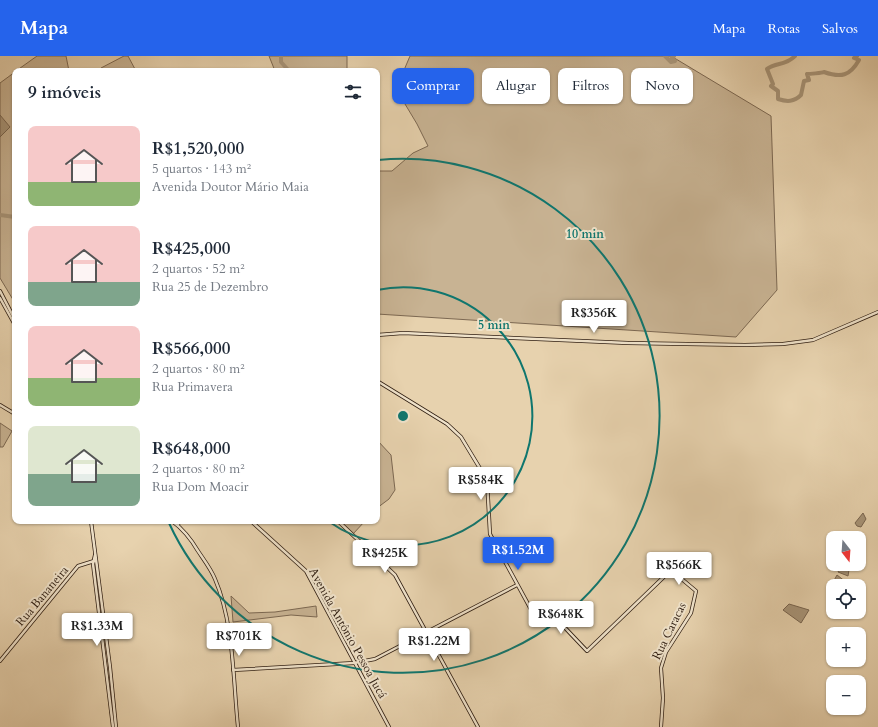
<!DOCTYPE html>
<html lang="pt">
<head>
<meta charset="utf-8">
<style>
  body { margin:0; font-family:Cardo,serif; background:#f6f6f7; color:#1f2937; height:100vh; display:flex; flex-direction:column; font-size:15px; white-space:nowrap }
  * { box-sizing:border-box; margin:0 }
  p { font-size:13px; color:#747a83 }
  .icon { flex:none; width:22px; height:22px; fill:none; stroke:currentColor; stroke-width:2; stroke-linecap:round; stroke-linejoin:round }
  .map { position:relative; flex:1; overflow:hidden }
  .details { position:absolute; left:12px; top:12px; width:368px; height:456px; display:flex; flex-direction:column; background:#fff; border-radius:8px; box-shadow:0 1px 3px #0004 }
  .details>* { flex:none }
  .banner { position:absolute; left:392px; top:12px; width:380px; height:36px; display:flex; gap:8px }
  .needle { width:26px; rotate:163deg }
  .buttons { position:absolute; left:826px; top:475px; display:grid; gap:8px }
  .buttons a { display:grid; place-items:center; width:40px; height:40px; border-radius:8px; background:#fff; box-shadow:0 1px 3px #0004; font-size:20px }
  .price { position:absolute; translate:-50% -34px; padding:0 9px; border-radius:4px; background:#fff; color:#222; font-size:13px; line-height:26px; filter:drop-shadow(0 1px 2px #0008) }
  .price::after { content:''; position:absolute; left:50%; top:24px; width:12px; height:9px; margin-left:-6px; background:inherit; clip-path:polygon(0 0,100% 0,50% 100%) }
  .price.on { background:#2563eb; color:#fff }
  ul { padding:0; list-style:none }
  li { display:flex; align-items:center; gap:12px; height:100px; padding:0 16px }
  li span { display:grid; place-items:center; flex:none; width:112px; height:80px; border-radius:8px; color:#555 }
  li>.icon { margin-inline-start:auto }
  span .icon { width:48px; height:48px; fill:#fffc; stroke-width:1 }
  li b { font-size:17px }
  h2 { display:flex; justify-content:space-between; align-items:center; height:48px; padding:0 16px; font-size:17px }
  .pill { padding:0 14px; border-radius:8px; background:#fff; box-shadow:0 1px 3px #0004; font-size:14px; line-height:36px }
  .pill.on { background:#2563eb; color:#fff }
  header { display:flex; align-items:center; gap:24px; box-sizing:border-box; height:56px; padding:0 20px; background:#2563eb; color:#fff }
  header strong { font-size:19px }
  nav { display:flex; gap:22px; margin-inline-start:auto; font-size:14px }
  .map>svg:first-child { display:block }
  .green { fill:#c8b393; stroke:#7c6852 }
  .water { fill:#a89579; stroke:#786550 }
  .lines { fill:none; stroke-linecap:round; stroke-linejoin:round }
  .river { stroke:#a89579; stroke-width:4 }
  .secondary-casing { stroke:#2f1e12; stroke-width:4 }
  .secondary { stroke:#efe2ca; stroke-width:2.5 }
  .ring { fill:none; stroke:#0f766e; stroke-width:2 }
  .labels { text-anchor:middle; stroke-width:4; stroke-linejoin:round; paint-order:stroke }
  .street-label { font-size:12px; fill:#2f1e12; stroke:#efe2ca }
  .centre { fill:#0f766e; stroke:#efe2ca; stroke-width:2 }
  .ring-label { font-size:12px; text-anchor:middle; font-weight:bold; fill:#0f766e; stroke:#efe2ca; stroke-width:4; stroke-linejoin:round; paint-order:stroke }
</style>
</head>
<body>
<header>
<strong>Mapa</strong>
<nav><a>Mapa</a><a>Rotas</a><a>Salvos</a></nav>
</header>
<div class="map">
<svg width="878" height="671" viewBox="0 0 878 671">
  <rect width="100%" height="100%" fill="#e7d2ae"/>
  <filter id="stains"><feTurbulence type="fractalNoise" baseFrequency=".005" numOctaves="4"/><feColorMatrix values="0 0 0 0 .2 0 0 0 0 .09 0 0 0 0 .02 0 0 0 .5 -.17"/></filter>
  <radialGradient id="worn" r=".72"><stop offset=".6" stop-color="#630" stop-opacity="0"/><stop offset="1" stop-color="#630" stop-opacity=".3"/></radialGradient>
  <g class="green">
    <path d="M37 0H66L69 15H16Z"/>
    <path d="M124 0H128L136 15H102L101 12Z"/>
    <path d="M269 0H347V15H275Z"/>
    <path d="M410 0H671L771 60 777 234 736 281 377 258V115H392L413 97 428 90 417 68 396 33Z"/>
    <path d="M15 16V247L0 222V27Z"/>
    <path d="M0 367 12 375 3 391H0Z"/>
    <path d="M377 384 391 399 395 434 389 443 377 452Z"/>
    <path d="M339 465H365L353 478Z"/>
    <path d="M231 540 249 557 275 556 316 550 317 561 291 559 233 566Z"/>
  </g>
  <g class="water">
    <path d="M0 59 10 71 0 81Z"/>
    <path d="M863 457 866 463 861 471 857 470 855 467Z"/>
    <path d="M842 508H850L848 520 838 516Z"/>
    <path d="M837 519 846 526V530H833L832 533 831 530Z"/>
    <path d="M789 548 809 554 801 567 783 554Z"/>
  </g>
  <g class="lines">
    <g class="river">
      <path d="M281 0V6L289 15"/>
      <path d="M665 0 671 6 675 5 672 2 674 0"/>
      <path d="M795 0C785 10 777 6 767 13L773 28 771 30 778 35V43C787 46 794 46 801 39L804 25 809 24 807 18C809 18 822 17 824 16 841 22 850 20 859 4L854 2 857 0"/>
      <path d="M0 159 15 161"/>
    </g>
    <g class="secondary-casing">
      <g id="secondary">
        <path d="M0 235 15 264"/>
        <path d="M0 242 15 269"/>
        <path d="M377 279 403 277 628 287 745 289 783 288 813 284 878 256"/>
        <path d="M377 325 447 368 461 381 487 424 490 478 534 559 544 552 550 556 587 595 671 514 696 535 691 557 666 596 661 612 663 642 661 671"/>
        <path d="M0 349 15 358"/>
        <path d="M91 465 110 611 116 671"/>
        <path d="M172 465C183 473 191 483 198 495 204 504 211 513 215 523 234 567 233 624 238 671"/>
        <path d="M251 465 306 515 389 671"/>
        <path d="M338 465 395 519 478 671"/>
        <path d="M178 469 179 465"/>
        <path d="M95 499 93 508 113 671"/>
        <path d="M0 605 78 510 94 505"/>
        <path d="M233 614 354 607 375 603 517 529"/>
      </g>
    </g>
    <use href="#secondary" class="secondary"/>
  </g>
  <g class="ring">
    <path d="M377 234A129 129 0 1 1 328 465"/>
    <path d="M378 104A257 257 0 1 1 169 467"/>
  </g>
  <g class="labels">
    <g class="street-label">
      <text transform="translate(42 540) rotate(-50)" y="4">Rua Bananeira</text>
      <text transform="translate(669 575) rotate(-64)" y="4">Rua Caracas</text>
      <text transform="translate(348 577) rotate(61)" y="4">Avenida Antônio Pessoa Jucá</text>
    </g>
  </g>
  <circle cx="403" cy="360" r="6" class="centre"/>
  <g class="ring-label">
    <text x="585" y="182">10 min</text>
    <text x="494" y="273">5 min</text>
  </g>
  <rect width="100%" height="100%" filter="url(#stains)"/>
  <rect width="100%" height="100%" fill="url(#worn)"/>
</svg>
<div class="buttons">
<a><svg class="needle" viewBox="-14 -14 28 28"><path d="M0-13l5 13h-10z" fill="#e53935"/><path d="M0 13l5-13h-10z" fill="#747a83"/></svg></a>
<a><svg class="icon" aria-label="locate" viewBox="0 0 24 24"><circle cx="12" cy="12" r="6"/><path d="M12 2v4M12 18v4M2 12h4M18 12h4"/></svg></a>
<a>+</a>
<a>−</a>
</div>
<b class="price" style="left:594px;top:278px">R$356K</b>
<b class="price" style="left:481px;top:445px">R$584K</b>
<b class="price on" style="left:518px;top:515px">R$1.52M</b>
<b class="price" style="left:385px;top:518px">R$425K</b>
<b class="price" style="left:679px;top:530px">R$566K</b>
<b class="price" style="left:561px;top:579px">R$648K</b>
<b class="price" style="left:97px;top:591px">R$1.33M</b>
<b class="price" style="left:239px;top:601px">R$701K</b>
<b class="price" style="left:434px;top:606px">R$1.22M</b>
<div class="banner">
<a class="pill on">Comprar</a>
<a class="pill">Alugar</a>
<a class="pill">Filtros</a>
<a class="pill">Novo</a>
</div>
<section class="details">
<h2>9 imóveis<svg class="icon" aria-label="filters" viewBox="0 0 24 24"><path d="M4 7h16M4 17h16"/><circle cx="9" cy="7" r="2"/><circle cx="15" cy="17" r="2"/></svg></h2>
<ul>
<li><span style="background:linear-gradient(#f6c9c9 70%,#8fb573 0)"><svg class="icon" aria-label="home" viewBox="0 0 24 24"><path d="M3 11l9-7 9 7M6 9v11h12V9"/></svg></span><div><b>R$1,520,000</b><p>5 quartos · 143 m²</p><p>Avenida Doutor Mário Maia</p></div></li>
<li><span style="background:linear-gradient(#f6c9c9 70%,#7fa58c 0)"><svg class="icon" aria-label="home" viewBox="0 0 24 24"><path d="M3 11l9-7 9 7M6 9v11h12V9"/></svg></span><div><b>R$425,000</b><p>2 quartos · 52 m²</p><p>Rua 25 de Dezembro</p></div></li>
<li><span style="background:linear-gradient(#f6c9c9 65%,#8fb573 0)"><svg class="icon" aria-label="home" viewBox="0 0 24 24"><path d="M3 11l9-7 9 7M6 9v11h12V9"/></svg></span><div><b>R$566,000</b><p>2 quartos · 80 m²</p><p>Rua Primavera</p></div></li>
<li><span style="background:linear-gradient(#dfe7d0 60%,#7fa58c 0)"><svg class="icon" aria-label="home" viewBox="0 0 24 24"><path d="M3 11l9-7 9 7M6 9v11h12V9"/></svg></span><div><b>R$648,000</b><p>2 quartos · 80 m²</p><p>Rua Dom Moacir</p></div></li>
</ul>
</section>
</div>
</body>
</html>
